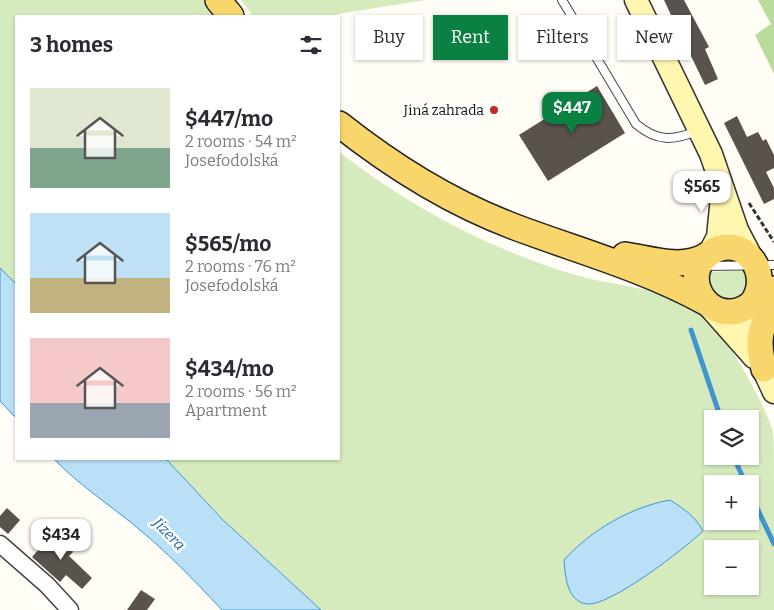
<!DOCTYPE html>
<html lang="en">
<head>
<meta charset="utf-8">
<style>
  body { margin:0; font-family:Bitter,serif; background:#f7f7f7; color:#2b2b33; height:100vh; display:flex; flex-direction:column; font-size:19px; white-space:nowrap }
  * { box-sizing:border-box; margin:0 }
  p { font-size:16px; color:#7c7c81 }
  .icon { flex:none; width:28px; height:28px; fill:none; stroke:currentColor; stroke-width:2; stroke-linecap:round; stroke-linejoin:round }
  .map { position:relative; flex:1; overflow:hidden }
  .details { position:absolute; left:15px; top:15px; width:325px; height:445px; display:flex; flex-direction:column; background:#fff; border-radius:0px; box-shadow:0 1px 4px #0004 }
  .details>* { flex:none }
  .hud { position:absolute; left:355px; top:15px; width:344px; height:45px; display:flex; gap:10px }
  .buttons { position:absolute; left:704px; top:410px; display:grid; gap:10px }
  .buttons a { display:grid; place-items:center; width:55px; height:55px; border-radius:0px; background:#fff; box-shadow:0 1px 4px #0004; font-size:25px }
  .price { position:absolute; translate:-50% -42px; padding:0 11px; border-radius:10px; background:#fff; color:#222; font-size:16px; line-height:32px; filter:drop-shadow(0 1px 2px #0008) }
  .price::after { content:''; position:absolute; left:50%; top:30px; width:15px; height:11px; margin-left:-8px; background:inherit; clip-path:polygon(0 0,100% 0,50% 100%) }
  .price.current { background:#0b8043; color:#fff }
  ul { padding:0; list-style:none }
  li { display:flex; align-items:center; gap:15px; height:125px; padding:0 15px }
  li span { display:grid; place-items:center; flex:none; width:140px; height:100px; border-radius:0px; color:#555 }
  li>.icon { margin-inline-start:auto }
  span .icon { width:60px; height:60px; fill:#fffc; stroke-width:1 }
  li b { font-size:21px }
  h2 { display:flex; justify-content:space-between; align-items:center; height:60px; padding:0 15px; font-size:21px }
  .chip { padding:0 18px; border-radius:0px; background:#fff; box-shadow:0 1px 4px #0004; font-size:18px; line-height:45px }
  .chip.current { background:#0b8043; color:#fff }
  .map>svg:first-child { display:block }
  .green { fill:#d5ebbd; fill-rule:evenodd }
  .forest { fill:#b9dc9c }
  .water { fill:#b9e0f7; stroke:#3f96cf }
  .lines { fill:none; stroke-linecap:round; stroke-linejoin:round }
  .stream { stroke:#3f96cf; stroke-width:5 }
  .building { fill:#5a524d }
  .lane-casing { stroke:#444; stroke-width:10 }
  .street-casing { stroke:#444; stroke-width:19 }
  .secondary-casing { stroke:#333; stroke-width:25 }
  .primary-casing { stroke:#222; stroke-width:28 }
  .path { stroke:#333; stroke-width:3; stroke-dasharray:5 2.5; stroke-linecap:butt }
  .lane { stroke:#fff; stroke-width:8 }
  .street { stroke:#fff; stroke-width:16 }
  .secondary { stroke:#fff6b0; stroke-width:22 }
  .primary { stroke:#f9d66b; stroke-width:25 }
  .poi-dot { fill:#c4262e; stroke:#fff; stroke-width:2 }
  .labels { text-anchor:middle; stroke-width:5; stroke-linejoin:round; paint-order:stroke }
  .poi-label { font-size:14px; fill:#111; stroke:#fff; text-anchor:end }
  .water-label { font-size:15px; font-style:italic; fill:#1768a6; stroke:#fff }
</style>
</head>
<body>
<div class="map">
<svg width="774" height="610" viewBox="0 0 774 610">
  <rect width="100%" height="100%" fill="#fffdf5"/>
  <g class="green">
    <path d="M0 0H203L215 16H16V284L0 268Z"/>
    <path d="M241 0H425L326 16H253Z"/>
    <path d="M339 152C410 207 492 251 579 276 614 286 665 288 695 309 723 329 764 400 773 432 774 446 774 467 774 481 774 524 774 567 774 610H321C268 562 213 514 166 459H339ZM712 419H750V456H712ZM712 484H750V521H712ZM712 549H750V586H712Z"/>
    <path d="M751 270 752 289 731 303 709 291 708 272Z"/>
  </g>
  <path class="forest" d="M758 0H774V74L755 35 771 24Z"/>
  <g class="water">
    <path d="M0 268 16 284V418L0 401Z"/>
    <path d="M54 459H166L223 520 321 610H222C194 580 166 551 134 525 107 503 78 484 54 459Z"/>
    <path d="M670 500C684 509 695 516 703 531 684 549 611 606 587 604 567 602 565 575 564 560 591 530 631 507 670 500Z"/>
  </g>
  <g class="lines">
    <g class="stream">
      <path d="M691 330 721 419"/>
      <path d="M733 456 746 484"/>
      <path d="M750 493 774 544"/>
    </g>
  </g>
  <g class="building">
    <path d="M664 0H684L709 47 705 49 718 79 705 85 691 56 686 58 674 35 679 32Z"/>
    <path d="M597 86 625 133 548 181 519 135Z"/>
    <path d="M737 116 747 137 758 132 763 141 766 139 774 155V168L766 172 774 188V199L764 204 724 123Z"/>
    <path d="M7 508 20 520 8 534 0 527V516Z"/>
    <path d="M55 531 72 546 70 548 73 552 69 556 92 578 82 589 66 575 60 582 32 557Z"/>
    <path d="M141 590 155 599 147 610H127Z"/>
  </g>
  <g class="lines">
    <g class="lane-casing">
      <g id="lane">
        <path d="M562 0 636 124C657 142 674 141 699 130"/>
        <path d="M706 266 774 265"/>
      </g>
    </g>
    <g class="street-casing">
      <path id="street" d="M0 544 47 585 70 610"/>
    </g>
    <g class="secondary-casing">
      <g id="secondary">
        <path d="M636 0 711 154 737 230 750 255"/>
        <path d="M709 254 718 237 722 197"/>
        <path d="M751 304C744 334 762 365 774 392"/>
        <path d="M708 305 754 357"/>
      </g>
    </g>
    <g class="primary-casing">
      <g id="primary">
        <path d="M218 0 231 16"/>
        <path d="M339 124C392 166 451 203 515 227 579 251 645 269 705 302"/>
        <path d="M625 255C651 259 681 270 706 256"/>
        <path d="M752 303C774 274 743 231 710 253 683 271 699 313 731 312 748 312 759 295 774 289"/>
        <path d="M764 369C758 345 757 328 774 308"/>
      </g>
    </g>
    <path class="path" d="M749 203 774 242"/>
    <use href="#lane" class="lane"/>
    <use href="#street" class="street"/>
    <use href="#secondary" class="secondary"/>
    <use href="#primary" class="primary"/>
  </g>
  <circle class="poi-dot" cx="494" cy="110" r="5"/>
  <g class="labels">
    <g class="poi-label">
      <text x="484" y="115">Jiná zahrada</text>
    </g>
    <g class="water-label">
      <text transform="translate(169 534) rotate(46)" y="5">Jizera</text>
    </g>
  </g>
</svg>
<div class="buttons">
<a><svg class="icon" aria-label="layers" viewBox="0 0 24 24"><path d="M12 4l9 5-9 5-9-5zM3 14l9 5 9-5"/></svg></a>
<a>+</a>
<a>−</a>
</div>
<b class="price current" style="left:572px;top:134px">$447</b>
<b class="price" style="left:702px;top:213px">$565</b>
<b class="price" style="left:61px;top:561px">$434</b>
<div class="hud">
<a class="chip">Buy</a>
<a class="chip current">Rent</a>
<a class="chip">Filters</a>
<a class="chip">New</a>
</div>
<section class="details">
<h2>3 homes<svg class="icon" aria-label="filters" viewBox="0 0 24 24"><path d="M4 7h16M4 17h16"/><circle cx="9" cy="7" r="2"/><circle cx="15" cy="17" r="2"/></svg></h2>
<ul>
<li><span style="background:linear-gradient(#dfe7d0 60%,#7fa58c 0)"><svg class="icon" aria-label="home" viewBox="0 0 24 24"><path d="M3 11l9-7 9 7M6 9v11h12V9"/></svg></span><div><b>$447/mo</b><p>2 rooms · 54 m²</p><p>Josefodolská</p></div></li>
<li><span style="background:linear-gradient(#bfe0f5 65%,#c2b280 0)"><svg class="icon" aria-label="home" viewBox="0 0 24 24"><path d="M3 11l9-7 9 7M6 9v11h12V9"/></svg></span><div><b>$565/mo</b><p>2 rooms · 76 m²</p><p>Josefodolská</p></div></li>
<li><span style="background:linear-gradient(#f6c9c9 65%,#9aa5b1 0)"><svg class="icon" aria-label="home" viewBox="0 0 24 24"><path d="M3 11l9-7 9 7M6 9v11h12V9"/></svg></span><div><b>$434/mo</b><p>2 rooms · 56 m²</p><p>Apartment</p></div></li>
</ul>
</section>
</div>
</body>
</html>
